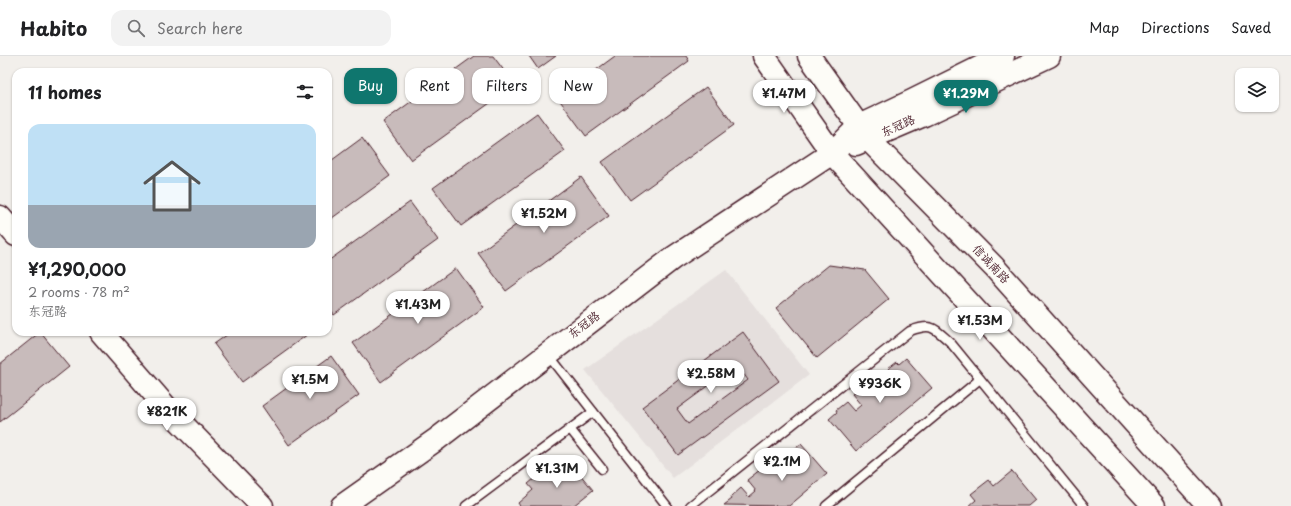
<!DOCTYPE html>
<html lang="en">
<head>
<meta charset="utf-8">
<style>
  body { margin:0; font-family:"Playpen Sans","LXGW WenKai TC",sans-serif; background:#f2f2f2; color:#202124; height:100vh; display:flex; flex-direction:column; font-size:15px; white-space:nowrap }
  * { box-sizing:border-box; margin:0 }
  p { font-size:13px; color:#757577 }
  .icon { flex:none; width:22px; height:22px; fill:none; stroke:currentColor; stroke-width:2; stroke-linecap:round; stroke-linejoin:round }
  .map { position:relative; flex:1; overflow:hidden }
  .panel { position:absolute; left:12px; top:12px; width:320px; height:268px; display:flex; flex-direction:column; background:#fff; border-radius:12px; box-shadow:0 1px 3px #0004 }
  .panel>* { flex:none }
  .hud { position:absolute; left:344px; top:12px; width:380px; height:36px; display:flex; gap:8px }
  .controls { position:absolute; left:1235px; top:12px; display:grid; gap:8px }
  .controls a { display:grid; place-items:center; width:44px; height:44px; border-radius:8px; background:#fff; box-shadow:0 1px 3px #0004; font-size:20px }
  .price { position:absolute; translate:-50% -34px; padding:0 9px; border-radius:14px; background:#fff; color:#222; font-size:13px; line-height:26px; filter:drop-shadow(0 1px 2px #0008) }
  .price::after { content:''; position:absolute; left:50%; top:24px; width:12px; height:9px; margin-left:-6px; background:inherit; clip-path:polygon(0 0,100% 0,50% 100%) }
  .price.on { background:#0f766e; color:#fff }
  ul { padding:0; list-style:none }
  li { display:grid; align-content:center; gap:8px; height:212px; padding:0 16px }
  li span { display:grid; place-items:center; height:124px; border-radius:12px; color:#555 }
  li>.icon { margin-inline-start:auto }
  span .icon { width:72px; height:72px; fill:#fffc; stroke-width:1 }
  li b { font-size:17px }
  h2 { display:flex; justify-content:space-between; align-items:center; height:48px; padding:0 16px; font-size:17px }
  .chip { padding:0 14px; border-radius:12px; background:#fff; box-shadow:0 1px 3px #0004; font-size:14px; line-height:36px }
  .chip.on { background:#0f766e; color:#fff }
  header { display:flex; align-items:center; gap:24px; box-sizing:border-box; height:56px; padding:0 20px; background:#fff; border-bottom:1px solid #e0e0e0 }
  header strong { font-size:19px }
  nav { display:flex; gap:22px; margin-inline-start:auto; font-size:14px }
  .search { width:280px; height:36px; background:#f2f2f2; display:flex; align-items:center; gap:10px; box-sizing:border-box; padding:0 14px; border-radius:12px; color:#757577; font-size:15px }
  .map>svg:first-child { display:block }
  .built { fill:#e5dfdd }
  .building { fill:#c8bbbb; stroke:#4a1f2b; fill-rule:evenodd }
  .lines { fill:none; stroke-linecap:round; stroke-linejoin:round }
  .lane-casing { stroke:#4a1f2b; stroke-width:11 }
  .secondary-casing { stroke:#4a1f2b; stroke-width:25 }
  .lane { stroke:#fdfcf7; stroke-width:8 }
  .secondary { stroke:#fdfcf7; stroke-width:22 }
  .labels { text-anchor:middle; stroke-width:4; stroke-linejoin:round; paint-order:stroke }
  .street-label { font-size:12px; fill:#4a1f2b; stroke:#fdfcf7 }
</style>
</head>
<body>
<header>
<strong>Habito</strong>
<div class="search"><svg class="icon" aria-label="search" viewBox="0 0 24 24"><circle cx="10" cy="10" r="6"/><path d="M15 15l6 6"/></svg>Search here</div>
<nav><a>Map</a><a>Directions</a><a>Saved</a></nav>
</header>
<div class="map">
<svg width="1291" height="450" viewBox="0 0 1291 450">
  <rect width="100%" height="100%" fill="#f2efeb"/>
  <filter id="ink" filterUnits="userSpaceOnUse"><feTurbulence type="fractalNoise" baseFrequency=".025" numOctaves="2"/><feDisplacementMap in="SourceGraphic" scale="8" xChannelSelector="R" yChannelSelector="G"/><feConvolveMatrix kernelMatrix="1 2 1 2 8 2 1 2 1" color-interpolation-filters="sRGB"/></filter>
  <g filter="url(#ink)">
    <path class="built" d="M726 214 809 319 673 422 585 314Z"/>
    <g class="building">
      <path d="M474 0H493L515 29 411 104 383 66Z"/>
      <path d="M529 0H556L538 13Z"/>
      <path d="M615 0H686L689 5 586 80 558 42Z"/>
      <path d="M706 31 734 69 630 144 602 106Z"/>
      <path d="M537 57 565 95 461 170 433 132Z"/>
      <path d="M362 82 390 120 328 165V107Z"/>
      <path d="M581 121 609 160 506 235 478 197Z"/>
      <path d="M410 146 438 184 334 259 328 251V205Z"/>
      <path d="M829 209 865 214 889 243 817 302 776 252Z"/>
      <path d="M456 212 484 251 381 326 353 287Z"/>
      <path d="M40 276 69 311 0 366V308Z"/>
      <path d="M231 276H311L242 326 214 288Z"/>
      <path d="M743 276 779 325 678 399 642 351ZM737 309 748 324 688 368 677 353Z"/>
      <path d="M331 300 359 339 289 389 262 350Z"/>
      <path d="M906 302 932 332 856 395 829 363 837 356 836 354 846 346 854 355 861 349 852 338 874 319 885 331 895 322 888 313 897 306 899 308Z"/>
      <path d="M801 388 827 418 789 450 724 449 732 443 731 441 741 432 749 441 756 435 747 424 770 406 780 418 791 409 783 400 792 393 793 394Z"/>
      <path d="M569 405 593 434 573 450H520L518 447 533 434 528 428 546 413 551 420Z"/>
      <path d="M1012 415 1036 444 1029 450H969L976 444 971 438 989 424 994 430Z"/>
    </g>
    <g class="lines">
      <g class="lane-casing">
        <g id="lane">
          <path d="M548 298 667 450"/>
          <path d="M570 373 602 413"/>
          <path d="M466 450 593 356"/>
          <path d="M690 450 910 275C932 267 933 271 950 286L1084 450"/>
          <path d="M826 450 980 323"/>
        </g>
      </g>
      <g class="secondary-casing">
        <g id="secondary">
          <path d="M764 0 832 97 1154 450"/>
          <path d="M809 0 868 83 994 211 1209 450"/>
          <path d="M856 88 924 59 1049 0"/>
          <path d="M0 161 16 179"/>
          <path d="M101 276 166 351 262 450"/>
          <path d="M342 450 437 383 673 202 832 97 859 70 912 45 1003 0"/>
        </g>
      </g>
      <use href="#lane" class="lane"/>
      <use href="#secondary" class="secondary"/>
    </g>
  </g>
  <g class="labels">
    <g class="street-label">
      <text transform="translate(898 70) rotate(-24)" y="4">东冠路</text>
      <text transform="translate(991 208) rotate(47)" y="4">信诚南路</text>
      <text transform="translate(584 269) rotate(-37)" y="4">东冠路</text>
    </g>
  </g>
</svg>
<div class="controls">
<a><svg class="icon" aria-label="layers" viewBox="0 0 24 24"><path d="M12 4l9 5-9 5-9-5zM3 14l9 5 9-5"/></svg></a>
</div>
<b class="price" style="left:784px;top:58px">¥1.47M</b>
<b class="price on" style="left:966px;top:58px">¥1.29M</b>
<b class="price" style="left:544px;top:178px">¥1.52M</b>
<b class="price" style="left:418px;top:269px">¥1.43M</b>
<b class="price" style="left:980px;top:285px">¥1.53M</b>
<b class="price" style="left:711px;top:338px">¥2.58M</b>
<b class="price" style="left:310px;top:344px">¥1.5M</b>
<b class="price" style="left:880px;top:348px">¥936K</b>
<b class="price" style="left:167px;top:376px">¥821K</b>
<b class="price" style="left:782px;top:426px">¥2.1M</b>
<b class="price" style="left:557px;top:433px">¥1.31M</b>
<div class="hud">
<a class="chip on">Buy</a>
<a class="chip">Rent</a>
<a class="chip">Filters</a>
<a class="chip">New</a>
</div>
<section class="panel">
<h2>11 homes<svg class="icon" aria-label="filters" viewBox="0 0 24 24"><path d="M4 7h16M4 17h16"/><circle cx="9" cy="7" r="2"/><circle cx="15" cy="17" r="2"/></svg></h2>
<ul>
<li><span style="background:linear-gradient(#bfe0f5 65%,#9aa5b1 0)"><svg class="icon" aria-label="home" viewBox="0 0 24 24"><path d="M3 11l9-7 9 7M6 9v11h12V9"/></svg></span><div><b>¥1,290,000</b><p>2 rooms · 78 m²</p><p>东冠路</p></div></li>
</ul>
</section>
</div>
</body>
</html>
